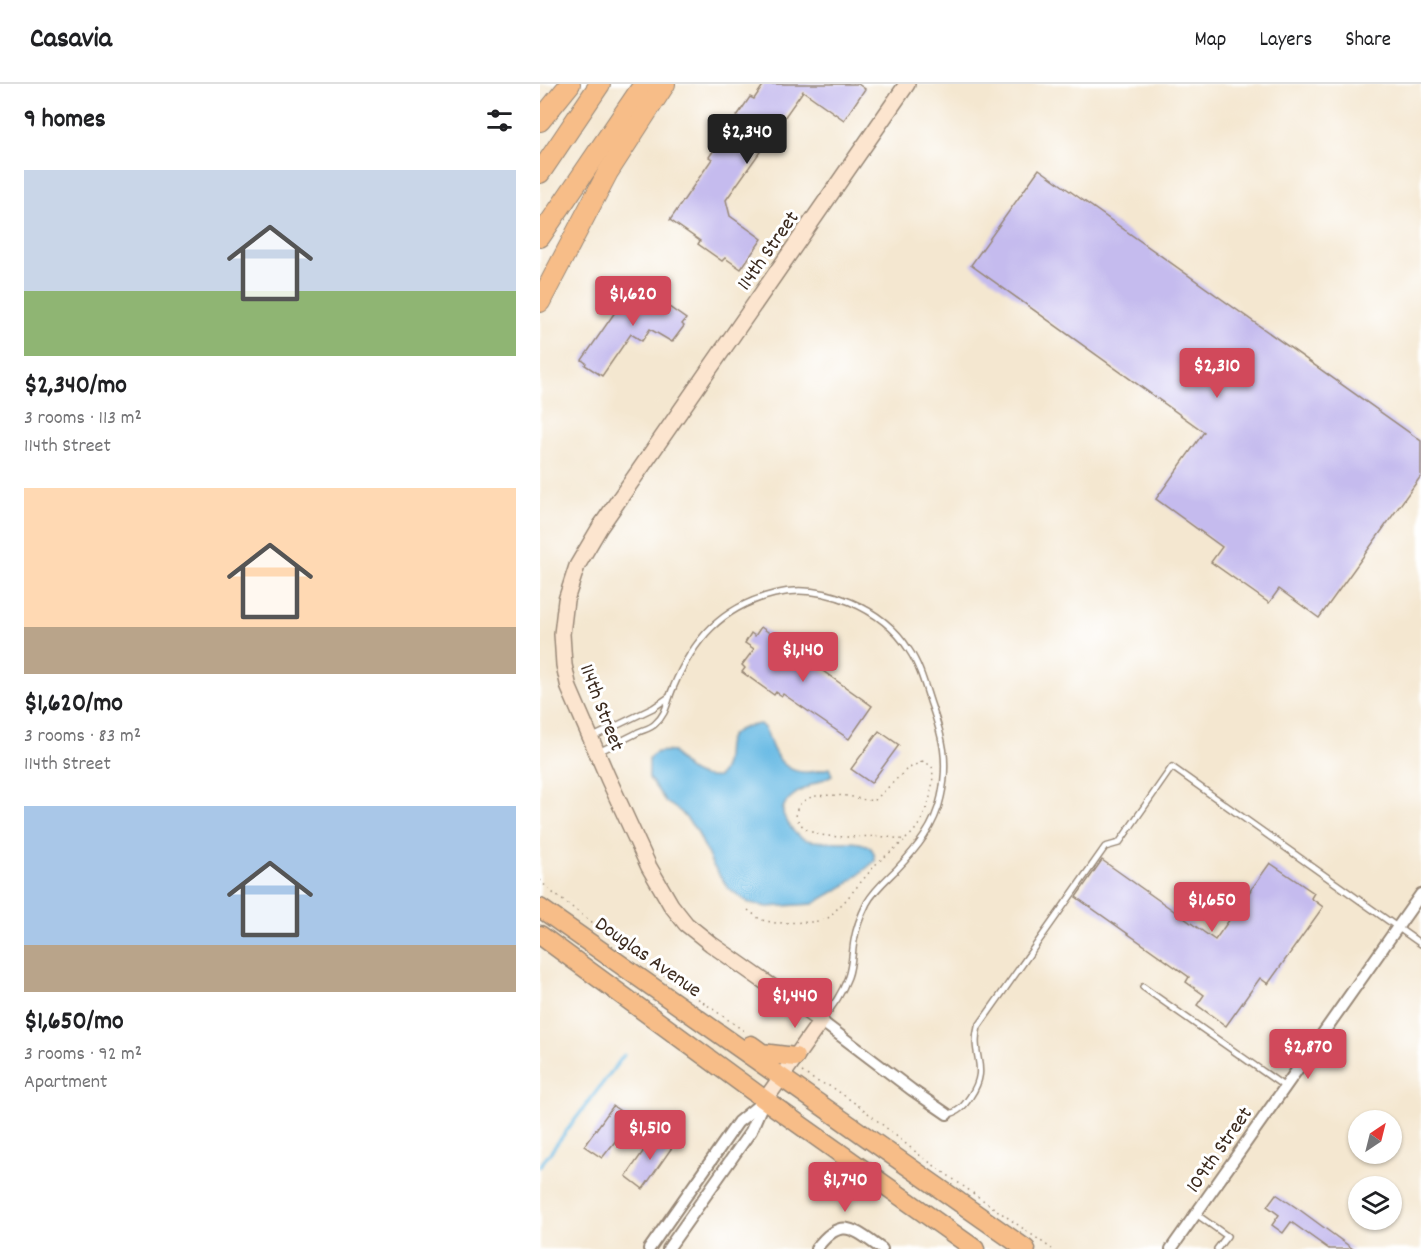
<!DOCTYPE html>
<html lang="en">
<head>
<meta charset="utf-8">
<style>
  body { margin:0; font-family:Dekko,sans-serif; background:#f2f2f2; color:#202124; height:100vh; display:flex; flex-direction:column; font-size:22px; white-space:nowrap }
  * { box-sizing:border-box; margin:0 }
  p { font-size:20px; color:#757577 }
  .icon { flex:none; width:33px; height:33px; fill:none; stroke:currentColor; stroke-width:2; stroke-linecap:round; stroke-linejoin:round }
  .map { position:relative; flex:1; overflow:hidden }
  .details { display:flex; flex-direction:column; background:#fff; width:540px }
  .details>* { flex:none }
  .needle { width:39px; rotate:35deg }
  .tools { position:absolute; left:808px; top:1026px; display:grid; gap:12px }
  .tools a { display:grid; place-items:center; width:54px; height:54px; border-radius:50%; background:#fff; box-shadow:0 2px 4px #0004; font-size:30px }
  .price { position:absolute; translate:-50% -51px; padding:0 14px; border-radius:6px; background:#d1495b; color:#fff; font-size:20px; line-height:39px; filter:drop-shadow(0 2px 3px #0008) }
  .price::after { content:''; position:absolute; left:50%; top:36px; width:18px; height:14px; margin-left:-9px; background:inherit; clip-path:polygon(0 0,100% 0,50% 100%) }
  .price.current { background:#222; color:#fff }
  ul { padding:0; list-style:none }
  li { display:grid; align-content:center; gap:12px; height:318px; padding:0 24px }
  li span { display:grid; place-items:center; height:186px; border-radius:0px; color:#555 }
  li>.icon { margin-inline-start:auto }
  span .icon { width:108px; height:108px; fill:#fffc; stroke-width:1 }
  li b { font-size:26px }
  h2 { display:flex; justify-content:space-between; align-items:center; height:72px; padding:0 24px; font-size:26px }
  header { display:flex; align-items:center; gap:36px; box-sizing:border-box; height:84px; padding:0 30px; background:#fff; border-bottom:2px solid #e0e0e0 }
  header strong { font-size:28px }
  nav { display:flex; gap:33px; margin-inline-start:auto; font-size:21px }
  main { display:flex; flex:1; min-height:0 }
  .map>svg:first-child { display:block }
  .water { fill:#68bae4; stroke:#527281; stroke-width:1.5 }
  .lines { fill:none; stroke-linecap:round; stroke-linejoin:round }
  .stream { stroke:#68bae4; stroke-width:3 }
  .building { fill:#c5bbee }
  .lane-casing { stroke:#988877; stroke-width:8 }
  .street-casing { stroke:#988877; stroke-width:14 }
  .secondary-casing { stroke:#988877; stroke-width:18 }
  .primary-casing { stroke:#988877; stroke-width:21 }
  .highway-casing { stroke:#988877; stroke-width:22 }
  .path { stroke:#988877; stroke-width:1.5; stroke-dasharray:1.5 4.5; stroke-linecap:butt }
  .lane { stroke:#fff; stroke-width:5 }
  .street { stroke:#fff; stroke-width:10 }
  .secondary { stroke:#fce5cf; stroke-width:15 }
  .primary { stroke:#f7bd88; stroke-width:18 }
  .highway { stroke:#f7bd88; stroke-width:20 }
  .labels { text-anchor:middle; stroke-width:6; stroke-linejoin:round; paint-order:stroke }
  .street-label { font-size:21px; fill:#3b2a1e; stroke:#fff }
</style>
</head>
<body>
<header>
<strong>Casavia</strong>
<nav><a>Map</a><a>Layers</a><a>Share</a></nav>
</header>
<main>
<section class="details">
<h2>9 homes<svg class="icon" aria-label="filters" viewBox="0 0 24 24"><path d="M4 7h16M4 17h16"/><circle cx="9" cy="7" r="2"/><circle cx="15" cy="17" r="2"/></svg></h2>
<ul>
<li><span style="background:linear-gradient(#c9d6e8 65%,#8fb573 0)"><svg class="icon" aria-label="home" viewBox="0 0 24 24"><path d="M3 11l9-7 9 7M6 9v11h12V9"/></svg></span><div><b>$2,340/mo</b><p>3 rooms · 113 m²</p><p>114th Street</p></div></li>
<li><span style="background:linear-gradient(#ffd9b3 75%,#b9a48a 0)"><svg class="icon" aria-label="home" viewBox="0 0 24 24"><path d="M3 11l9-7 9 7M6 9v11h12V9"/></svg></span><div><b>$1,620/mo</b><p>3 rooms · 83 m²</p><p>114th Street</p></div></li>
<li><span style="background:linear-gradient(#a9c7e8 75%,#b9a48a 0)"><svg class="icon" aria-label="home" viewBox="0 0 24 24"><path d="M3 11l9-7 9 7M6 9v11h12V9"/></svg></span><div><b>$1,650/mo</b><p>3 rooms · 92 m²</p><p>Apartment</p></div></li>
</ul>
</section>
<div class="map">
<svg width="881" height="1165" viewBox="0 0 881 1165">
  <rect width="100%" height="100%" fill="#fff"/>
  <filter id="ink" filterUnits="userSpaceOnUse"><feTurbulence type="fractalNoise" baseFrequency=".0167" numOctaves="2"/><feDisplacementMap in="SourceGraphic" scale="12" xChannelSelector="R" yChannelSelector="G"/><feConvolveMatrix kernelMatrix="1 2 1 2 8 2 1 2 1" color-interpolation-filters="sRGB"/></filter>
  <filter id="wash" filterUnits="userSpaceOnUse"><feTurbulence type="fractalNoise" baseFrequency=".008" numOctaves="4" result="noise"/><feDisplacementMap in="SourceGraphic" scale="24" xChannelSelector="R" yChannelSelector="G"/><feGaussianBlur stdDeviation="1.35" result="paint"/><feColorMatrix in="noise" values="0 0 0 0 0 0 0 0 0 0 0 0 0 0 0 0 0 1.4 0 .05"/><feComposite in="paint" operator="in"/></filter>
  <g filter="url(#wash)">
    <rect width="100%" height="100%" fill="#f4e7d0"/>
    <path class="water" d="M220 640C229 647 228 655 233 665 245 690 264 692 289 684L292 691C280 698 246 709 243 725 242 730 247 738 250 742 255 751 262 756 272 757 286 759 313 756 323 760 332 762 335 769 335 777L306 801 273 820 227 823 209 819 188 804 172 780 157 747 141 728 126 718 109 694V674C117 666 122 667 133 668 145 685 156 695 178 693 198 670 168 648 220 640Z"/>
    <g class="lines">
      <path class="stream" d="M0 1082 84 971"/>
    </g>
    <g id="blocks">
      <g class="building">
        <path d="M224 0H318L325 5 304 36 263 7 186 116 190 132 222 155 201 185 185 174 182 177 158 160 160 157 130 136 172 75 169 73 210 13 214 15Z"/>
        <path d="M499 85 881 357V392L779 534 739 505 729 519 671 478 682 463 616 415 664 348 431 181Z"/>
        <path d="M95 199 146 235 142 240 144 242 132 258 110 245 102 257 91 250 62 292 45 281 46 279 42 276Z"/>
        <path d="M221 543 332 622 309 655 243 610 242 612 236 608 234 611 202 588 205 584 202 581 214 565 205 559 211 549 215 552Z"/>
        <path d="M339 647 359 661 331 699 311 685Z"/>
        <path d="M562 776 675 856 730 779 774 809 771 814 783 823 728 900 720 894 686 942 657 921 664 911 646 898 649 893 536 813Z"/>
        <path d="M73 1022 90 1034 83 1043 85 1045 62 1074 44 1062Z"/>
        <path d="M116 1049 133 1062 103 1105 86 1092Z"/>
        <path d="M736 1110 760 1126 813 1165H789L751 1138 743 1149 732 1141 739 1131 727 1122Z"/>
      </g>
    </g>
  </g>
  <g filter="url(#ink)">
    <use href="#blocks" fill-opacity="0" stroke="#988877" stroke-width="1.5"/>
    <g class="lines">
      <g class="lane-casing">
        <g id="lane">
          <path d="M53 653 113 624 129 613"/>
          <path d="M58 668C71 662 83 656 95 650 101 646 110 645 115 640 127 630 127 617 133 604 153 556 181 523 234 510 282 498 343 524 369 566 380 582 385 602 391 620 403 654 409 677 401 713 395 742 377 764 357 785 346 796 334 806 327 819 321 831 316 844 314 857 312 869 312 882 308 893 302 909 293 923 282 935"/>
          <path d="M603 903 745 1003"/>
          <path d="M407 1030C418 1029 424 1022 430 1013 451 982 430 974 438 943L565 763 579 759 632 683 881 860"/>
          <path d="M656 1130 687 1152 677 1165"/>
        </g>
      </g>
      <g class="street-casing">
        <g id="street">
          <path d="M281 937 372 1006 407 1030"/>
          <path d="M109 1165 198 1038 225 1016"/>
          <path d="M128 1165 211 1047 223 1019"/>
          <path d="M276 1165C301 1131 313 1145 342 1165"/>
          <path d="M631 1165 881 810"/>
        </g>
      </g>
      <g class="secondary-casing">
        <path id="secondary" d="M225 1016 281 937 171 860 146 840 131 821 109 783 68 694 29 604 24 581 22 550 26 516 37 482 60 443 367 0"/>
      </g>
      <g class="primary-casing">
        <g id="primary">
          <path d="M0 824 486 1165"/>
          <path d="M0 851 225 1016 435 1165"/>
          <path d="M211 961 222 969 255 973"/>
        </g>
      </g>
      <g class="highway-casing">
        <g id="highway">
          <path d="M0 37 30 0"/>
          <path d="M0 89 60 0"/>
          <path d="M0 153 104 0"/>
          <path d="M0 218 68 88 125 0"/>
        </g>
      </g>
      <g class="path">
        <path d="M382 677 392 682C396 705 384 744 364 756 336 748 305 757 277 750 264 746 249 734 260 720 264 716 270 713 276 712 286 711 298 711 308 712 318 714 325 717 335 716L366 686Z"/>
        <path d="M0 796 9 806 100 874 207 949"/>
        <path d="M208 826 221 836 236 839 274 838 288 834 305 817 337 779 364 757"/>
        <path d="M262 988 276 997 292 1003 323 1025 382 1073 512 1165"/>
      </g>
      <use href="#lane" class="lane"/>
      <use href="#street" class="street"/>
      <use href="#secondary" class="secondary"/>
      <use href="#primary" class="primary"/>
      <use href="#highway" class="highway"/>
    </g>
  </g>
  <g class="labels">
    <g class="street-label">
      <text transform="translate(227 166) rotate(-55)" y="7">114th Street</text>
      <text transform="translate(63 623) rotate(69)" y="7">114th Street</text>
      <text transform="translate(109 872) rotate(35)" y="7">Douglas Avenue</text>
      <text transform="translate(678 1065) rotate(-55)" y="7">109th Street</text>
    </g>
  </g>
</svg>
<div class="tools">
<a><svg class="needle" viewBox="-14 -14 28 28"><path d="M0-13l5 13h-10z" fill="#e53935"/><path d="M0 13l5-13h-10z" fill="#757577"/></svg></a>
<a><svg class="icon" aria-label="layers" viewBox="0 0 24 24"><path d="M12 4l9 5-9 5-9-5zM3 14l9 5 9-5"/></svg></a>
</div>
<b class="price current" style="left:207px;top:81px">$2,340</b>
<b class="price" style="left:93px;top:243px">$1,620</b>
<b class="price" style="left:677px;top:315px">$2,310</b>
<b class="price" style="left:263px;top:599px">$1,140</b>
<b class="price" style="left:672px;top:849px">$1,650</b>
<b class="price" style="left:255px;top:945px">$1,440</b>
<b class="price" style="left:768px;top:996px">$2,870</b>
<b class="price" style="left:110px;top:1077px">$1,510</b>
<b class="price" style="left:305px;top:1129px">$1,740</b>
</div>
</main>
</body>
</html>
